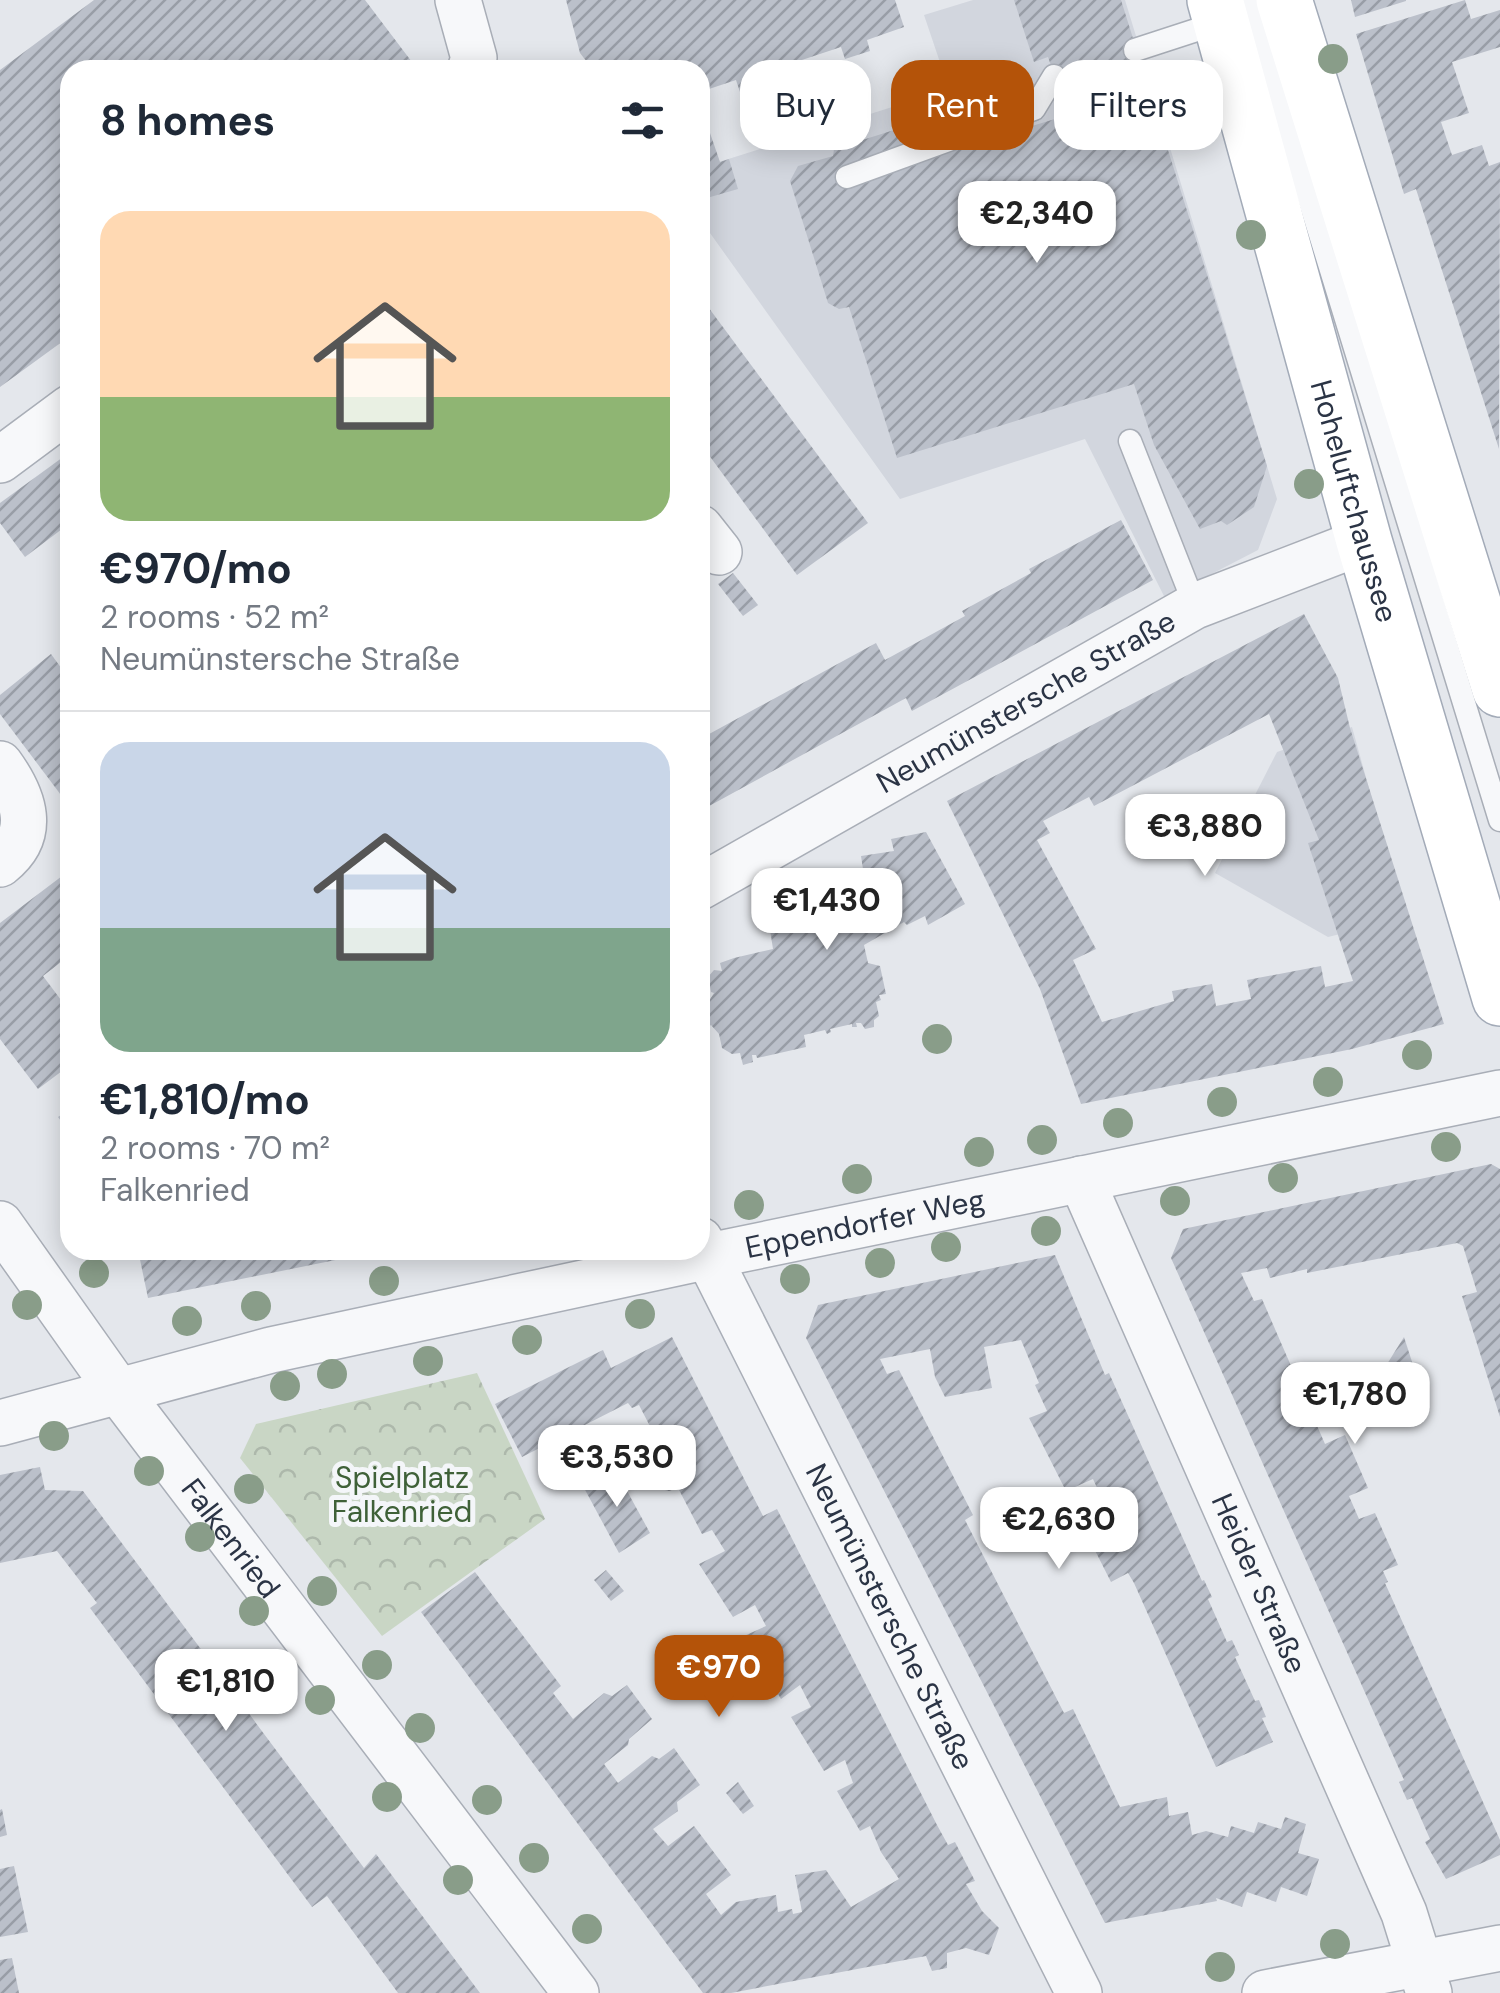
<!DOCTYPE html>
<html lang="en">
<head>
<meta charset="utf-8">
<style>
  body { margin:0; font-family:"DM Sans",sans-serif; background:#f6f6f7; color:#1f2937; height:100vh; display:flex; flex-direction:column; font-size:38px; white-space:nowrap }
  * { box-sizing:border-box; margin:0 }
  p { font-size:32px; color:#747a83 }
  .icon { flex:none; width:55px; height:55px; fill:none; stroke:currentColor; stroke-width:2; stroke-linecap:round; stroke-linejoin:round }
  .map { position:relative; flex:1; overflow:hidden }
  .sheet { position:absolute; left:60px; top:60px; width:650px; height:1200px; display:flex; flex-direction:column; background:#fff; border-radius:30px; box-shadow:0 5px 25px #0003 }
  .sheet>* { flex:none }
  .guide { position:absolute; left:740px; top:60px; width:610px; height:90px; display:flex; gap:20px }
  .price { position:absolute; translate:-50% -85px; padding:0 22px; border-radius:20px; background:#fff; color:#222; font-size:32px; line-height:65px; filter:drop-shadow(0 2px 5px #0008) }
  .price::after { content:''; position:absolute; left:50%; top:60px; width:30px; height:22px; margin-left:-15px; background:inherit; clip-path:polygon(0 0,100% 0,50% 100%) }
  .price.on { background:#b45309; color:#fff }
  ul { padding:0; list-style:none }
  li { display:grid; align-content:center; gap:20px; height:530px; padding:0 40px }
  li+li { border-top:2px solid #e0e1e3 }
  li span { display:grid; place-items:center; height:310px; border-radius:30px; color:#555 }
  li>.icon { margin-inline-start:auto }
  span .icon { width:180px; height:180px; fill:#fffc; stroke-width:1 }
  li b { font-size:42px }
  h2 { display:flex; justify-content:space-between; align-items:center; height:120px; padding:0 40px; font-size:42px }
  .pill { padding:0 35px; border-radius:30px; background:#fff; box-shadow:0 5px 25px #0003; font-size:35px; line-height:90px }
  .pill.on { background:#b45309; color:#fff }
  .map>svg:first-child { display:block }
  .built { fill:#d2d6de }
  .park { fill:url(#park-crowns) }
  .building { fill:url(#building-hatch); fill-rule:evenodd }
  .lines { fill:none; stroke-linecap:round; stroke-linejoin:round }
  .lane-casing { stroke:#a9aeb7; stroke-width:25 }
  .street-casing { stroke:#a9aeb7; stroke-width:48 }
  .primary-casing { stroke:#a3abb8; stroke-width:58 }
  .lane { stroke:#f7f8fa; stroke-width:22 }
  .street { stroke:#f7f8fa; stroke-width:45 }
  .primary { stroke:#fff; stroke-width:55 }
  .tree { fill:#899d89 }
  .labels { text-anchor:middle; stroke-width:10; stroke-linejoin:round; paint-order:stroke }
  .street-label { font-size:30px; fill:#2b3445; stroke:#f4f6f9 }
  .park-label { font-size:30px; fill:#3f6138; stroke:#f4f6f9 }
</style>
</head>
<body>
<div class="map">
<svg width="1500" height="1993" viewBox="0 0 1500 1993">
  <defs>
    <pattern id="park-crowns" width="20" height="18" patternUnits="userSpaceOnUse" patternTransform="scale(2.5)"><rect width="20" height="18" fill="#c9d6c5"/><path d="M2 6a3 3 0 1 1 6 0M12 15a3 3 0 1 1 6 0" fill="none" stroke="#adb8ab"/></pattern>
    <pattern id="building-hatch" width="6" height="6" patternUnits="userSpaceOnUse" patternTransform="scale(2.5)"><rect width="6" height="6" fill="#bbc0ca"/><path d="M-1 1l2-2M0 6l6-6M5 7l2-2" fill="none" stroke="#989da6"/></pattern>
  </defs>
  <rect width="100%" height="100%" fill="#e4e7ec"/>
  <g class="built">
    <path d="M973 0H1125L1277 499 1258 550 1165 598 1085 439 900 499 700 219V168L949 89 924 15Z"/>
    <path d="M1352 727 1405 918 1328 937 1215 873 1277 752Z"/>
  </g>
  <path class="park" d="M477 1373 545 1519 382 1636 240 1458 256 1424Z"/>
  <g class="building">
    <path d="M94 0H365L418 70H70V336L0 387V70Z"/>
    <path d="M566 0H895L904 27 867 40 870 51 845 59 841 47 757 75 767 106 747 113 736 80 700 92V70H593L580 53Z"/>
    <path d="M1014 0H1121L1267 466 1254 507 1227 525 1221 521 1200 529 1154 445 1134 384 897 458 849 307 839 309 828 303 790 181 798 166 833 156 834 149 1020 90 1032 126 1068 115 1048 57 1034 62Z"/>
    <path d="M1351 0H1406V1L1355 17Z"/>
    <path d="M1465 0 1471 19 1500 10V47L1452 62 1469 113 1441 122 1452 155 1482 145 1489 166 1500 162 1499 449 1416 189 1404 194 1356 34Z"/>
    <path d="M700 104 720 162 729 159 738 189 700 200Z"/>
    <path d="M700 296 868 523 797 575 700 443Z"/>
    <path d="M70 452V523L25 557 0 523V503Z"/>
    <path d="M1121 520 1153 580 912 711 906 698 700 811V739L876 643 885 660 965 616 962 611 1031 573 1029 569Z"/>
    <path d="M733 573 758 605 743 616 718 584Z"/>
    <path d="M1304 614 1338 678 1350 728 1444 1024 1352 1049 1081 1104 1040 989 947 801ZM1269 714 1319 840 1308 843 1353 981 1325 987 1321 966 1247 980 1251 999 1216 1006 1212 984 1172 991 1174 1001 1102 1022 1073 960 1096 949 1037 840 1050 833 1043 821 1089 797 1094 806Z"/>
    <path d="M51 654 70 680V807L0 714V695Z"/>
    <path d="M926 832 965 904 928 925 925 916 907 925 904 922 864 945 868 963 880 966 886 994 879 995 881 1000 876 1002 879 1016 874 1020V1027L865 1029 861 1023H856L857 1027H852V1024L830 1029 831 1032 827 1034 825 1030 804 1035 806 1047 757 1058 756 1055H752L753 1062 743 1065 740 1053 732 1054 722 1048 719 1034 711 1025 703 1031 700 1026 707 1022 700 1002 707 1004 714 993 711 992 708 977 714 970 722 971 720 963 734 958 773 949 767 910 796 906 794 893 831 886 828 874 863 869 861 856 894 851 891 839Z"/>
    <path d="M70 870V955L43 976 70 1012V1065L38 1089 0 1039V923Z"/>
    <path d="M70 1109V1133L58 1117Z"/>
    <path d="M1491 1164 1500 1169V1417L1462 1296 1477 1292 1463 1246 1457 1243 1307 1273V1269L1270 1278 1267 1268 1241 1273 1254 1301 1262 1299 1325 1444 1345 1435 1368 1488 1349 1496 1359 1519 1375 1513 1398 1565 1383 1571 1388 1582 1385 1583 1500 1840V1855L1446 1879 1425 1842 1430 1839 1412 1798 1407 1800 1399 1782 1404 1780 1171 1258 1183 1229Z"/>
    <path d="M138 1250H375V1252L148 1298Z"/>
    <path d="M1055 1255 1105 1375 1109 1373 1202 1581 1204 1580 1212 1597 1208 1599 1227 1642 1232 1640 1239 1655 1235 1657 1255 1701 1259 1700 1266 1717 1262 1718 1273 1742 1216 1767 1134 1583 1128 1573 1111 1582 1076 1513 1103 1501 1093 1479 1066 1491 1029 1418 1047 1411 1035 1385 1039 1383 1021 1340 984 1347 992 1388 945 1397 935 1377 930 1349 880 1359 887 1374 899 1370 973 1515 965 1520 1064 1713 1073 1709 1120 1807 1167 1797 1169 1816 1188 1812 1192 1835 1206 1831 1228 1837 1231 1826 1254 1833 1258 1822 1281 1829 1285 1817 1306 1824 1298 1853 1319 1859 1307 1896 1281 1887 1276 1902 1247 1892 1242 1907 1216 1898 1217 1901 1105 1923 806 1338 818 1305Z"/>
    <path d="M672 1337 763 1516 777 1509 937 1825 948 1845 955 1842 975 1881 966 1884 982 1911 999 1928 989 1955 966 1948 947 1953V1968L932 1971 926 1956 731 1993H703L421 1612 475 1572 561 1686 553 1693 573 1719 604 1693 612 1696 627 1685 652 1719 629 1739 628 1745 604 1764 618 1783 652 1756 659 1759 674 1748 700 1785 677 1802 678 1811 653 1829 668 1846 694 1826 731 1875 706 1894 721 1915 736 1902 776 1895 778 1912 792 1909 793 1914 802 1912 795 1875 826 1870 851 1907 899 1879 881 1852 870 1826 860 1831 837 1791 853 1783 845 1760 824 1771 791 1717 811 1707 800 1685 781 1699 744 1636 766 1626 755 1605 733 1617 699 1564 725 1551 712 1530 702 1534 678 1488 669 1491 661 1489 656 1479 659 1473 671 1467 639 1405 632 1408 628 1403 522 1457 495 1404 603 1350 611 1368Z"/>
    <path d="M1404 1337 1414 1368 1377 1380Z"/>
    <path d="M40 1467 45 1490 83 1491 364 1868 376 1854 480 1993H398L327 1896 312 1907 90 1608 97 1603 57 1551 0 1563V1475Z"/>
    <path d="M614 1467 650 1533 619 1553 583 1486Z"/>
    <path d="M606 1570 624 1591 611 1601 594 1580Z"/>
    <path d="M738 1782 754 1806 743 1814 726 1793Z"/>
    <path d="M2 1809 7 1835 0 1837V1810Z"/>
    <path d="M14 1866 28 1932 0 1937V1869Z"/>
    <path d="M12 1958 19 1993H0V1960Z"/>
  </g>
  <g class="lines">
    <g class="lane-casing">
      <g id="lane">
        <path d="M1248 0 1500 820"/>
        <path d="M1135 50 1221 22"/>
        <path d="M847 177 1034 109 1054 76"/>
        <path d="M1130 441 1195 606"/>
      </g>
    </g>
    <g class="street-casing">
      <g id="street">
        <path d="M458 0 474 58 470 70"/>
        <path d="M0 460 70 408"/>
        <path d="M700 528 719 552"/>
        <path d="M0 764C24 797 38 834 0 864"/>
        <path id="s1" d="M700 887 1195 606 1364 541"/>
        <path id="s2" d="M1081 1179 1404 1913 1429 1993"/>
        <path id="s3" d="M0 1224 119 1392 576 1993"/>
        <path id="s4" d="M700 1240 1079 1993"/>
        <path id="s5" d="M0 1423 271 1350 709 1256 1500 1093"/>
        <path d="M1265 1993 1500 1948"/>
      </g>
    </g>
    <g class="primary-casing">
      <g id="primary">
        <path id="s6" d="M1215 0 1364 541 1500 998"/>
        <path d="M1284 0 1500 689"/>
      </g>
    </g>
    <use href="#lane" class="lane"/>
    <use href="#street" class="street"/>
    <use href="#primary" class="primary"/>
  </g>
  <g class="tree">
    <circle cx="1333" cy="59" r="15"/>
    <circle cx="1184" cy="88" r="15"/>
    <circle cx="1251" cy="235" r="15"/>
    <circle cx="1309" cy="484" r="15"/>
    <circle cx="937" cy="1039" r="15"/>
    <circle cx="1417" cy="1055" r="15"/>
    <circle cx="1328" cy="1082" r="15"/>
    <circle cx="1222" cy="1102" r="15"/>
    <circle cx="1118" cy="1123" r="15"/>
    <circle cx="1042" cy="1140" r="15"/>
    <circle cx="1446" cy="1147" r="15"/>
    <circle cx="979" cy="1152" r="15"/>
    <circle cx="1283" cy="1178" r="15"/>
    <circle cx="857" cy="1179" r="15"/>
    <circle cx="1175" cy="1201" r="15"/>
    <circle cx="749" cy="1205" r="15"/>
    <circle cx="1046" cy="1231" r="15"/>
    <circle cx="946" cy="1247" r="15"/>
    <circle cx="880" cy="1263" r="15"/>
    <circle cx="94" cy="1273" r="15"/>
    <circle cx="795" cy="1279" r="15"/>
    <circle cx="384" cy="1281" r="15"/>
    <circle cx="27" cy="1305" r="15"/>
    <circle cx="256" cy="1306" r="15"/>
    <circle cx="640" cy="1314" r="15"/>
    <circle cx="187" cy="1321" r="15"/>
    <circle cx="527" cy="1340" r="15"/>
    <circle cx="428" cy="1361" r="15"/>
    <circle cx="332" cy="1374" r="15"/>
    <circle cx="285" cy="1386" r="15"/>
    <circle cx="54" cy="1436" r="15"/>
    <circle cx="149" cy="1471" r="15"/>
    <circle cx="249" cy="1489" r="15"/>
    <circle cx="200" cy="1537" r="15"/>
    <circle cx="322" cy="1591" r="15"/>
    <circle cx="254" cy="1611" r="15"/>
    <circle cx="377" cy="1665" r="15"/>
    <circle cx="320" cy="1700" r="15"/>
    <circle cx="420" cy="1728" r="15"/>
    <circle cx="387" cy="1797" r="15"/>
    <circle cx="487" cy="1800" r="15"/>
    <circle cx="534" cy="1858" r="15"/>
    <circle cx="458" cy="1880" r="15"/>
    <circle cx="587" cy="1929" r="15"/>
    <circle cx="1335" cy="1944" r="15"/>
    <circle cx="1220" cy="1967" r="15"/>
  </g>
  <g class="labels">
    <g class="street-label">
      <text dy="10" stroke="none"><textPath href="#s6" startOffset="520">Hoheluftchaussee</textPath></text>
      <text dy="10" stroke="none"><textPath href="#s1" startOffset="375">Neumünstersche Straße</textPath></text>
      <text dy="10" stroke="none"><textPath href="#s5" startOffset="888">Eppendorfer Weg</textPath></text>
      <text dy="10" stroke="none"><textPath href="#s3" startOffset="390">Falkenried</textPath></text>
      <text dy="10" stroke="none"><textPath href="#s2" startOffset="442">Heider Straße</textPath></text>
      <text dy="10" stroke="none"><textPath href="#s4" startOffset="422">Neumünstersche Straße</textPath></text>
    </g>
    <g class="park-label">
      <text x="402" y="1488">Spielplatz<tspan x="402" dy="34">Falkenried</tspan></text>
    </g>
  </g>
</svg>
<b class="price" style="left:1037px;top:266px">€2,340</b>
<b class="price" style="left:1205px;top:879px">€3,880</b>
<b class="price" style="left:827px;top:953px">€1,430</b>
<b class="price" style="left:1355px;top:1447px">€1,780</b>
<b class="price" style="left:617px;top:1510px">€3,530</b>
<b class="price" style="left:1059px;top:1572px">€2,630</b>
<b class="price on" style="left:719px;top:1720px">€970</b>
<b class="price" style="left:226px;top:1734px">€1,810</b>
<div class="guide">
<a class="pill">Buy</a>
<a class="pill on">Rent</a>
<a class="pill">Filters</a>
</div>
<section class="sheet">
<h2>8 homes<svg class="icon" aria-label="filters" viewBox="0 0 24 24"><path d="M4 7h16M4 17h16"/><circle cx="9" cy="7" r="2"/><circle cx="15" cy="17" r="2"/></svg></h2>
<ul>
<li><span style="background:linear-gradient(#ffd9b3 60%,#8fb573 0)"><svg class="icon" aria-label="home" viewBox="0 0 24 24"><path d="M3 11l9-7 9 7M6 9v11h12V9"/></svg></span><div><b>€970/mo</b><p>2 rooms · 52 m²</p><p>Neumünstersche Straße</p></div></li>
<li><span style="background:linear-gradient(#c9d6e8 60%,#7fa58c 0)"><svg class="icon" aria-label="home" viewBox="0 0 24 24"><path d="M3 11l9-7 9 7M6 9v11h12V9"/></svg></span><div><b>€1,810/mo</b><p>2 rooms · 70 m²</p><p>Falkenried</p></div></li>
</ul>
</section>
</div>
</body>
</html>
